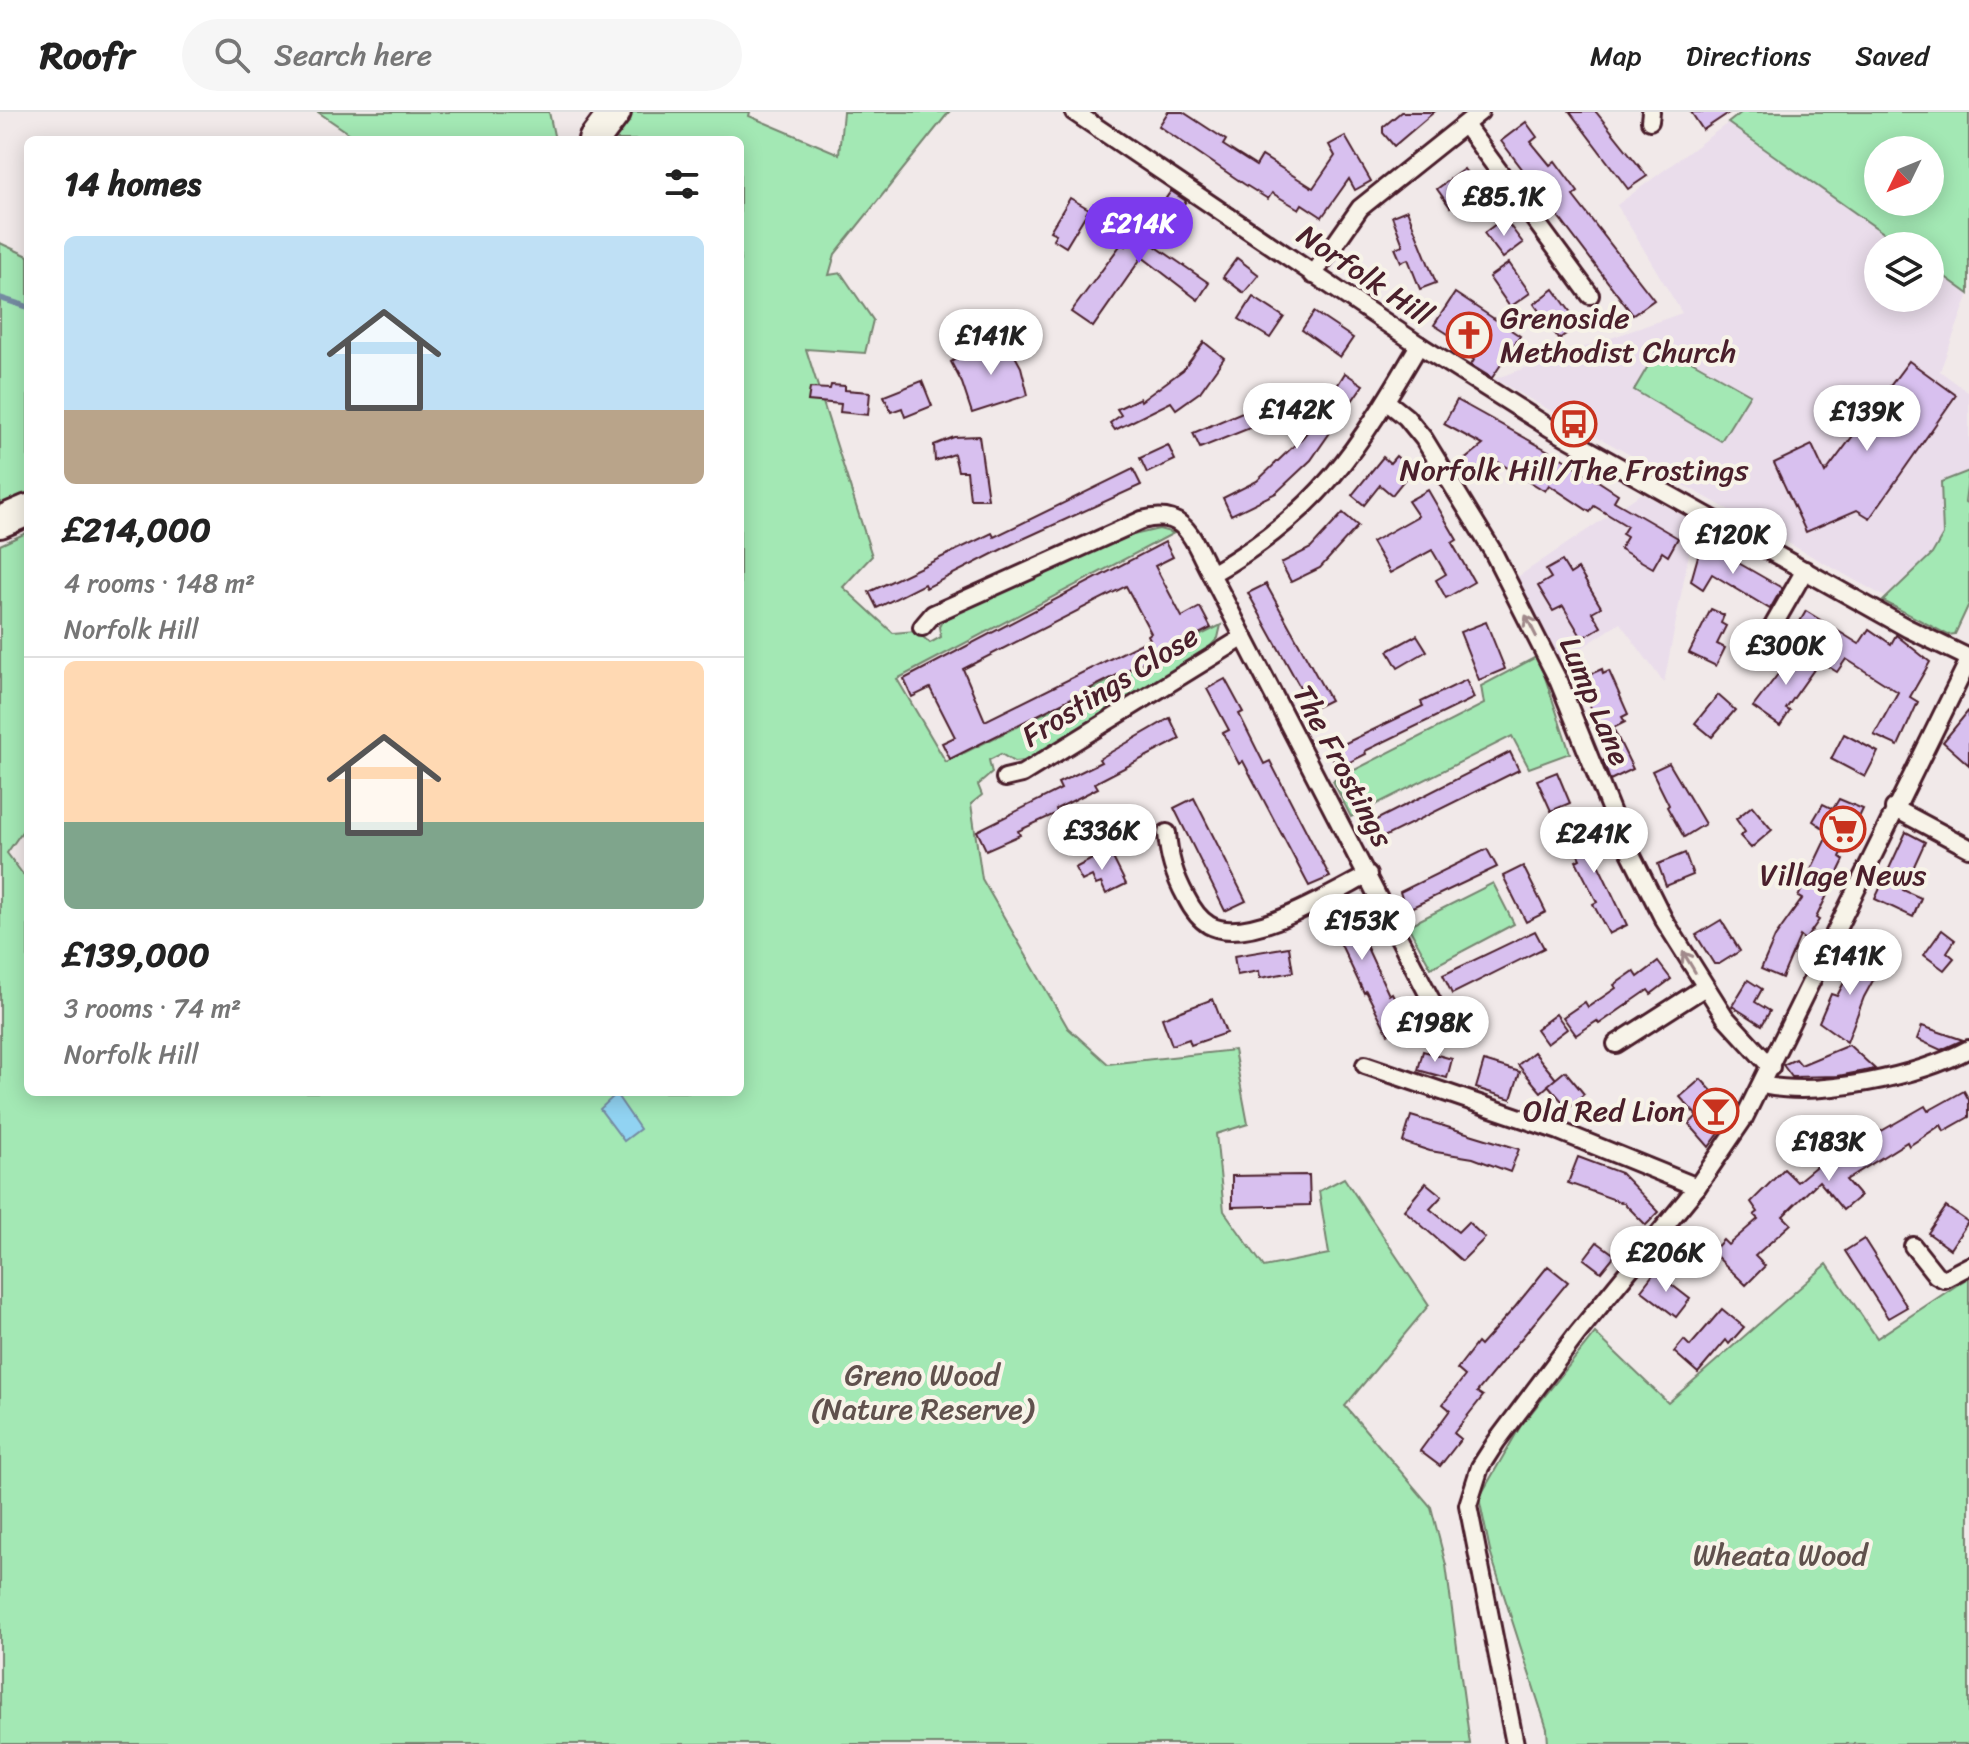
<!DOCTYPE html>
<html lang="en">
<head>
<meta charset="utf-8">
<style>
  body { margin:0; font-family:Sriracha,sans-serif; background:#f6f6f6; color:#222; height:100vh; display:flex; flex-direction:column; font-size:30px; white-space:nowrap }
  * { box-sizing:border-box; margin:0 }
  p { font-size:26px; color:#767676 }
  .icon { flex:none; width:44px; height:44px; fill:none; stroke:currentColor; stroke-width:2; stroke-linecap:round; stroke-linejoin:round }
  .map { position:relative; flex:1; overflow:hidden }
  .sheet { position:absolute; left:24px; top:24px; width:720px; height:960px; display:flex; flex-direction:column; background:#fff; border-radius:12px; box-shadow:0 4px 20px #0003 }
  .sheet>* { flex:none }
  .needle { width:52px; rotate:227deg }
  .tools { position:absolute; left:1864px; top:24px; display:grid; gap:16px }
  .tools a { display:grid; place-items:center; width:80px; height:80px; border-radius:50%; background:#fff; box-shadow:0 4px 20px #0003; font-size:40px }
  .price { position:absolute; translate:-50% -68px; padding:0 18px; border-radius:28px; background:#fff; color:#222; font-size:26px; line-height:52px; filter:drop-shadow(0 2px 4px #0008) }
  .price::after { content:''; position:absolute; left:50%; top:48px; width:24px; height:18px; margin-left:-12px; background:inherit; clip-path:polygon(0 0,100% 0,50% 100%) }
  .price.on { background:#7c3aed; color:#fff }
  ul { padding:0; list-style:none }
  li { display:grid; align-content:center; gap:16px; height:424px; padding:0 40px }
  li+li { border-top:2px solid #e0e0e0 }
  li span { display:grid; place-items:center; height:248px; border-radius:12px; color:#555 }
  li>.icon { margin-inline-start:auto }
  span .icon { width:144px; height:144px; fill:#fffc; stroke-width:1 }
  li b { font-size:34px }
  h2 { display:flex; justify-content:space-between; align-items:center; height:96px; padding:0 40px; font-size:34px }
  header { display:flex; align-items:center; gap:48px; box-sizing:border-box; height:112px; padding:0 40px; background:#fff; border-bottom:2px solid #e0e0e0 }
  header strong { font-size:38px }
  nav { display:flex; gap:44px; margin-inline-start:auto; font-size:28px }
  .search { width:560px; height:72px; background:#f6f6f6; display:flex; align-items:center; gap:20px; box-sizing:border-box; padding:0 28px; border-radius:44px; color:#767676; font-size:30px }
  .map>svg:first-child { display:block }
  .built { fill:#eaddeb }
  .green { fill:#a3e8b4; stroke:#768470; stroke-width:2; fill-rule:evenodd }
  .water { fill:#91d3f2; stroke:#758ba2; stroke-width:2 }
  .lines { fill:none; stroke-linecap:round; stroke-linejoin:round }
  .stream { stroke:#758ba2; stroke-width:6 }
  .building { fill:#d8c0ef; stroke:#4a1f2b; stroke-width:2; fill-rule:evenodd }
  .street-casing { stroke:#4a1f2b; stroke-width:22 }
  .highway-casing { stroke:#4a1f2b; stroke-width:36 }
  .street { stroke:#f7f3e8; stroke-width:16 }
  .highway { stroke:#f7f3e8; stroke-width:30 }
  .oneway { stroke:#a0898a }
  .labels { text-anchor:middle; stroke-width:8; stroke-linejoin:round; paint-order:stroke }
  .street-label { font-size:30px; fill:#4a1f2b; stroke:#f7f3e8 }
  .poi-label { font-size:30px; fill:#4a1f2b; stroke:#f7f3e8 }
  .park-label { font-size:30px; fill:#60514d; stroke:#f7f3e8 }
</style>
</head>
<body>
<header>
<strong>Roofr</strong>
<div class="search"><svg class="icon" aria-label="search" viewBox="0 0 24 24"><circle cx="10" cy="10" r="6"/><path d="M15 15l6 6"/></svg>Search here</div>
<nav><a>Map</a><a>Directions</a><a>Saved</a></nav>
</header>
<div class="map">
<svg width="1969" height="1632" viewBox="0 0 1969 1632">
  <rect width="100%" height="100%" fill="#f1e9e9"/>
  <filter id="ink" filterUnits="userSpaceOnUse"><feTurbulence type="fractalNoise" baseFrequency=".0125" numOctaves="2"/><feDisplacementMap in="SourceGraphic" scale="16" xChannelSelector="R" yChannelSelector="G"/><feConvolveMatrix kernelMatrix="1 2 1 2 8 2 1 2 1" color-interpolation-filters="sRGB"/></filter>
  <g filter="url(#ink)">
    <g class="built">
      <path d="M1728 11 1902 134H1878V186H1930V154L1969 182 1940 259 1969 281V359L1941 370 1943 422 1932 442 1885 485 1494 267 1682 201 1617 93Z"/>
      <path d="M1642 381 1695 410 1664 571 1620 511 1560 550 1516 466Z"/>
    </g>
    <g class="green">
      <path d="M318 0H549L555 28H359Z"/>
      <path d="M630 0H750L749 4 839 42 843 0H949L835 142 829 163 841 161 873 208 865 241 806 237 872 444 843 475 893 521 916 519 930 531 941 525 939 515 942 509 1027 467 1129 424 1159 417 1174 421 897 567 946 650 1221 513 1218 526 1204 541 1024 649 1014 650 1001 642 989 648 992 661 978 673 982 683 971 692 982 767 1068 916 1108 952 1234 938 1248 1012 1216 1022 1224 1099 1264 1155 1329 1142 1319 1079 1344 1066 1429 1193 1345 1294 1431 1395 1446 1453 1470 1632H0V433L28 420V711L7 741 28 769V980H740V28H609Z"/>
      <path d="M1742 0H1969V182L1930 154V134H1902L1728 11ZM1878 38H1930V90H1878Z"/>
      <path d="M0 131 28 144V384L0 396Z"/>
      <path d="M1661 232 1750 282 1721 329 1634 278Z"/>
      <path d="M1969 359 1965 391 1969 393V492L1955 522 1948 523 1883 489 1932 442 1943 423 1941 370Z"/>
      <path d="M1538 544 1570 641 1529 656 1512 624 1351 705 1333 669 1484 592 1481 574Z"/>
      <path d="M1493 771 1514 812 1431 856 1408 814Z"/>
      <path d="M1827 1152 1877 1226 1969 1165V1632H1548L1547 1617 1491 1443 1479 1386 1520 1315 1595 1221 1668 1291Z"/>
    </g>
    <path class="water" d="M616 982 640 1017 624 1029 600 997Z"/>
    <g class="lines">
      <path class="stream" d="M0 186 28 195"/>
    </g>
    <g class="building">
      <path d="M1168 0H1183L1226 28 1223 33 1256 54 1262 44 1313 76 1335 44 1329 33 1345 24 1371 69 1355 78 1349 67 1322 105 1302 92 1299 97 1272 81 1268 87 1244 72 1159 14Z"/>
      <path d="M1401 0H1434L1394 34 1383 21V15Z"/>
      <path d="M1570 0H1596L1647 64 1628 77Z"/>
      <path d="M1691 0H1730L1703 18Z"/>
      <path d="M1526 10 1537 25 1531 30 1550 53 1555 49 1578 80 1573 84 1654 188 1633 203 1501 29Z"/>
      <path d="M1464 57 1478 75 1450 95 1437 77Z"/>
      <path d="M1171 79 1186 89 1155 134 1209 171 1198 188 1142 145 1093 215 1071 200 1122 131 1126 134 1142 112 1146 115Z"/>
      <path d="M1070 86 1089 97 1066 135 1053 127 1056 122 1050 119Z"/>
      <path d="M1407 98 1436 171 1420 177 1408 147 1401 150 1395 136 1403 133 1392 104Z"/>
      <path d="M1504 106 1523 131 1503 146 1484 121Z"/>
      <path d="M1237 146 1259 163 1244 181 1223 165Z"/>
      <path d="M1509 151 1530 181 1510 195 1489 165Z"/>
      <path d="M1554 177 1579 212 1559 227 1534 192Z"/>
      <path d="M1455 181 1520 224 1492 266 1471 253 1474 248 1466 242 1470 236 1434 213Z"/>
      <path d="M1253 185 1284 205 1270 226 1239 207Z"/>
      <path d="M1314 200 1353 226 1340 245 1302 218Z"/>
      <path d="M1204 230 1224 246 1200 280 1176 297 1171 290 1115 318 1110 311 1121 303 1117 297 1140 286 1141 289 1183 258Z"/>
      <path d="M1008 231 1021 255 1028 283 972 301 962 271 951 250 972 238 975 244 993 234 995 238Z"/>
      <path d="M1909 249 1956 283 1870 406 1857 398 1806 420 1774 351 1812 333 1825 361Z"/>
      <path d="M1345 261 1363 273 1311 348 1276 381 1231 403 1223 386 1257 369 1303 325 1332 289 1329 287Z"/>
      <path d="M922 269 932 294 905 305 902 296 891 300 884 284Z"/>
      <path d="M831 273 845 274V278L870 280 868 303 840 300 841 292 808 289 810 276 830 277Z"/>
      <path d="M1457 288 1572 352 1618 382 1614 389 1678 426 1668 444 1662 440 1653 456 1620 437 1627 425 1622 422 1627 414 1594 394 1590 400 1549 373 1545 379 1498 350 1478 366 1463 349 1483 333 1444 312Z"/>
      <path d="M1268 289 1275 306 1200 336 1193 321Z"/>
      <path d="M979 324 988 387H970L967 359H958L954 342 935 349 934 333 954 325Z"/>
      <path d="M1168 333 1175 348 1147 361 1140 346Z"/>
      <path d="M1396 344 1412 358 1392 383 1380 373 1364 393 1352 383 1383 345 1390 351Z"/>
      <path d="M1133 357 1141 373 1012 432 926 476 924 472 877 496 869 480 992 421 994 425Z"/>
      <path d="M1428 378 1457 428 1452 431 1474 470 1446 486 1436 468 1446 462 1432 438 1390 461 1372 430 1418 404 1408 389Z"/>
      <path d="M1343 401 1358 414 1320 456 1291 470 1281 451 1311 436Z"/>
      <path d="M1165 430 1173 445 1155 454 1182 505 1200 495 1211 516 950 647 942 631 955 625 930 576 912 585 904 567ZM1126 474 1151 521 1148 523 1150 527 985 609 963 557Z"/>
      <path d="M1702 430 1782 476 1770 497 1712 462 1703 477 1691 469Z"/>
      <path d="M1562 449 1570 462 1578 457 1601 495 1592 500 1601 515 1582 526 1563 494 1553 499 1538 474 1551 466 1546 458Z"/>
      <path d="M1266 472 1330 588 1312 597 1248 481Z"/>
      <path d="M1711 497 1724 503 1721 511 1726 514 1717 532 1725 536 1716 554 1689 541Z"/>
      <path d="M1806 499 1859 532 1869 517 1891 532 1896 523 1930 550 1910 585 1918 590 1898 634 1874 623 1898 580 1846 547 1837 560 1824 552 1834 535 1798 513Z"/>
      <path d="M1486 510 1505 557 1479 568 1460 520Z"/>
      <path d="M1417 523 1427 539 1398 556 1388 539Z"/>
      <path d="M1797 537 1820 549 1786 597 1790 599 1780 614 1753 595Z"/>
      <path d="M1602 557 1603 562 1609 559 1628 602 1622 605 1625 610 1613 616 1633 657 1610 668 1603 649 1611 645 1579 567Z"/>
      <path d="M1225 567 1243 600 1239 602 1264 652 1270 649 1330 765 1309 774 1243 649 1239 652 1223 621 1229 618 1207 577Z"/>
      <path d="M1466 568 1474 586 1365 639 1366 642 1338 656 1329 639 1423 594 1421 590Z"/>
      <path d="M1718 583 1735 598 1712 625 1695 611Z"/>
      <path d="M1969 598V653L1943 630Z"/>
      <path d="M1170 606 1180 627 1095 671 1098 676 1056 697 1057 701 1018 719 1020 723 986 738 977 719 1061 677 1058 671 1101 650 1099 647Z"/>
      <path d="M1844 622 1878 640 1865 665 1831 647Z"/>
      <path d="M1510 640 1519 658 1374 730 1366 713Z"/>
      <path d="M1669 651 1705 712 1684 725 1667 695 1669 693 1652 659Z"/>
      <path d="M1557 660 1570 691 1551 699 1537 668Z"/>
      <path d="M1194 686 1246 789 1225 799 1174 696Z"/>
      <path d="M1839 687 1863 697 1840 745 1844 748 1816 806 1819 808 1805 828 1800 824 1782 866 1761 857 1775 825 1802 787 1798 785 1829 720 1813 709 1823 692 1833 697Z"/>
      <path d="M1752 694 1772 718 1751 736 1740 724 1745 720 1736 707Z"/>
      <path d="M1580 701 1593 731 1589 733 1627 813 1609 822 1593 792 1597 790 1576 749 1580 747 1563 708Z"/>
      <path d="M1906 720 1925 730 1903 778 1921 786 1913 805 1875 787Z"/>
      <path d="M1487 737 1497 755 1406 798 1400 780Z"/>
      <path d="M1109 738 1126 772 1106 782 1101 771 1096 773 1092 764 1082 769 1075 756Z"/>
      <path d="M1685 741 1693 763 1666 774 1658 752Z"/>
      <path d="M1523 754 1546 800 1526 810 1503 764Z"/>
      <path d="M1349 786 1368 825 1363 827 1389 883 1392 881 1406 907V913L1388 922 1366 879 1364 881 1335 820 1328 823 1317 802Z"/>
      <path d="M1721 808 1740 839 1719 852H1714L1696 823Z"/>
      <path d="M1942 818 1955 828 1947 840 1954 846 1944 858 1924 843Z"/>
      <path d="M1535 819 1544 836 1452 882 1443 863Z"/>
      <path d="M1289 835 1293 860 1260 866 1259 859 1237 863 1234 844Z"/>
      <path d="M1859 841 1882 852 1864 885 1847 930 1819 910 1831 882 1837 884Z"/>
      <path d="M1658 850 1671 867 1651 882 1648 878 1599 912 1597 909 1576 923 1563 905 1585 890 1588 895 1616 876 1614 873 1634 859 1638 865Z"/>
      <path d="M1748 868 1762 877 1755 890 1770 899 1762 913 1732 894Z"/>
      <path d="M1213 887 1226 921 1191 933 1189 927 1172 933 1162 906Z"/>
      <path d="M1556 902 1567 917 1547 932 1536 917Z"/>
      <path d="M1922 914 1963 928 1941 938 1917 927Z"/>
      <path d="M1849 933 1875 957 1838 964 1792 965 1783 953 1796 947 1801 953Z"/>
      <path d="M1423 939 1452 947 1447 966 1418 958Z"/>
      <path d="M1534 940 1556 967 1541 980 1518 953Z"/>
      <path d="M1484 949 1520 960 1511 987 1476 976Z"/>
      <path d="M1565 959 1584 982 1568 996 1548 973Z"/>
      <path d="M1701 967 1733 1002 1709 1035 1689 1012 1697 1004 1680 985Z"/>
      <path d="M1964 979 1969 988V1005L1944 1019 1941 1013 1909 1034 1907 1030 1846 1068 1860 1084 1843 1098 1819 1069 1783 1104 1791 1112 1755 1144 1765 1154 1746 1173 1712 1140 1723 1128 1728 1133 1758 1107 1754 1103 1758 1100 1751 1090 1784 1057 1797 1070 1838 1036 1843 1041 1925 994 1928 999Z"/>
      <path d="M1411 1004 1519 1037 1510 1060 1473 1046 1430 1039 1403 1030Z"/>
      <path d="M1578 1045 1621 1061 1659 1100 1646 1113 1624 1091 1568 1071Z"/>
      <path d="M1309 1063 1310 1093 1232 1095V1064Z"/>
      <path d="M1426 1071 1442 1084 1430 1097 1458 1120 1468 1110 1485 1126 1462 1149 1404 1098Z"/>
      <path d="M1946 1095 1968 1110 1950 1137 1928 1121Z"/>
      <path d="M1864 1127 1907 1195 1888 1206 1845 1139Z"/>
      <path d="M1597 1130 1615 1143 1601 1160 1584 1147Z"/>
      <path d="M1548 1154 1568 1170 1477 1280 1483 1284 1454 1321 1461 1327 1440 1354 1420 1339 1450 1298 1443 1292 1465 1264 1457 1257 1477 1231 1480 1234 1515 1195Z"/>
      <path d="M1655 1160 1690 1187 1676 1205 1641 1178Z"/>
      <path d="M1722 1197 1744 1215 1729 1232 1726 1228 1698 1261 1674 1240 1684 1228 1690 1234Z"/>
    </g>
    <g class="lines">
      <g class="street-casing">
        <g id="street">
          <path d="M1074 0 1419 233 1550 316 1907 516 1969 546"/>
          <path d="M1650 9 1651 0"/>
          <path d="M1465 13 1590 183"/>
          <path d="M1313 163 1360 96 1480 0"/>
          <path d="M1386 289 1406 305 1424 327 1492 438 1559 570 1618 716 1664 808 1725 905 1771 955"/>
          <path d="M1211 462C1319 401 1358 337 1419 233"/>
          <path d="M922 515 933 502 1142 408C1187 396 1192 428 1211 462L1445 915"/>
          <path d="M1761 535 1805 458"/>
          <path d="M1005 666 1022 662 1244 525"/>
          <path d="M1894 696 1969 736"/>
          <path d="M1167 721C1169 745 1174 763 1186 785 1191 795 1199 807 1209 813 1247 835 1333 781 1368 763"/>
          <path d="M1616 932 1705 875"/>
          <path d="M1365 953 1559 1019 1697 1075"/>
          <path d="M1762 973C1818 986 1919 964 1969 937"/>
          <path d="M1913 1134 1936 1163 1944 1167 1969 1154"/>
          <path d="M1515 1632 1468 1393 1480 1355 1496 1330 1577 1222 1697 1075 1744 1006 1969 548"/>
        </g>
      </g>
      <g class="highway-casing">
        <g id="highway">
          <path d="M594 28 615 0"/>
          <path d="M0 410 28 398"/>
        </g>
      </g>
      <use href="#street" class="street"/>
      <use href="#highway" class="highway"/>
    </g>
    <defs><path id="oneway-shaft" d="M-6 0H5M1.5-3L5.5 0L1.5 3" fill="none" stroke-width="1.6" stroke-linecap="round" stroke-linejoin="round" transform="scale(2)"/></defs>
    <g class="oneway">
      <use href="#oneway-shaft" transform="translate(1531 514) rotate(-117)"/>
      <use href="#oneway-shaft" transform="translate(1689 850) rotate(-121)"/>
    </g>
  </g>
  <defs>
    <g id="church-ring" transform="scale(2.3)"><circle r="9.5" fill="#f7f3e8" stroke="#c8321e" stroke-width="1.5"/><path d="M-1.2-6h2.4v3.5h3.3v2.4h-3.3V6h-2.4V-.1h-3.3v-2.4h3.3Z" fill="#c8321e"/></g>
    <g id="bus-ring" transform="scale(2.3)"><circle r="9.5" fill="#f7f3e8" stroke="#c8321e" stroke-width="1.5"/><path d="M-5-6H5V4H4V6H2V4H-2V6H-4V4H-5ZM-3.5-4V0h7V-4ZM-3.5 1.2v1.5H-2V1.2ZM2 1.2v1.5H3.5V1.2Z" fill="#c8321e"/></g>
    <g id="supermarket-ring" transform="scale(2.3)"><circle r="9.5" fill="#f7f3e8" stroke="#c8321e" stroke-width="1.5"/><path d="M-6-5.5h2.5l.6 2H6L4.5 2H-2.5L-4.4-4H-6ZM-1.5 3.2a1.3 1.3 0 1 0 .1 0ZM3 3.2a1.3 1.3 0 1 0 .1 0Z" fill="#c8321e"/></g>
    <g id="bar-ring" transform="scale(2.3)"><circle r="9.5" fill="#f7f3e8" stroke="#c8321e" stroke-width="1.5"/><path d="M-6-5H6L.8 .8V4.5H3.5V6h-7V4.5H-.8V.8Z" fill="#c8321e"/></g>
  </defs>
  <g fill-rule="evenodd">
    <use href="#church-ring" x="1469" y="223"/>
    <use href="#bus-ring" x="1574" y="312"/>
    <use href="#supermarket-ring" x="1843" y="717"/>
    <use href="#bar-ring" x="1716" y="999"/>
  </g>
  <g class="labels">
    <g class="street-label">
      <text transform="translate(1365 163) rotate(34)" y="10">Norfolk Hill</text>
      <text transform="translate(1110 574) rotate(-32)" y="10">Frostings Close</text>
      <text transform="translate(1595 589) rotate(67)" y="10">Lump Lane</text>
      <text transform="translate(1343 654) rotate(62)" y="10">The Frostings</text>
    </g>
    <g class="poi-label">
      <text x="1500" y="216" text-anchor="start">Grenoside<tspan x="1500" dy="34">Methodist Church</tspan></text>
      <text x="1574" y="368">Norfolk Hill/The Frostings</text>
      <text x="1843" y="773">Village News</text>
      <text x="1685" y="1009" text-anchor="end">Old Red Lion</text>
    </g>
    <g class="park-label">
      <text x="922" y="1273">Greno Wood<tspan x="922" dy="34">(Nature Reserve)</tspan></text>
      <text x="1780" y="1453">Wheata Wood</text>
    </g>
  </g>
</svg>
<div class="tools">
<a><svg class="needle" viewBox="-14 -14 28 28"><path d="M0-13l5 13h-10z" fill="#e53935"/><path d="M0 13l5-13h-10z" fill="#767676"/></svg></a>
<a><svg class="icon" aria-label="layers" viewBox="0 0 24 24"><path d="M12 4l9 5-9 5-9-5zM3 14l9 5 9-5"/></svg></a>
</div>
<b class="price" style="left:1504px;top:126px">£85.1K</b>
<b class="price on" style="left:1139px;top:153px">£214K</b>
<b class="price" style="left:991px;top:265px">£141K</b>
<b class="price" style="left:1297px;top:339px">£142K</b>
<b class="price" style="left:1867px;top:341px">£139K</b>
<b class="price" style="left:1733px;top:464px">£120K</b>
<b class="price" style="left:1786px;top:575px">£300K</b>
<b class="price" style="left:1102px;top:760px">£336K</b>
<b class="price" style="left:1594px;top:763px">£241K</b>
<b class="price" style="left:1362px;top:850px">£153K</b>
<b class="price" style="left:1850px;top:885px">£141K</b>
<b class="price" style="left:1435px;top:952px">£198K</b>
<b class="price" style="left:1829px;top:1071px">£183K</b>
<b class="price" style="left:1666px;top:1182px">£206K</b>
<section class="sheet">
<h2>14 homes<svg class="icon" aria-label="filters" viewBox="0 0 24 24"><path d="M4 7h16M4 17h16"/><circle cx="9" cy="7" r="2"/><circle cx="15" cy="17" r="2"/></svg></h2>
<ul>
<li><span style="background:linear-gradient(#bfe0f5 70%,#b9a48a 0)"><svg class="icon" aria-label="home" viewBox="0 0 24 24"><path d="M3 11l9-7 9 7M6 9v11h12V9"/></svg></span><div><b>£214,000</b><p>4 rooms · 148 m²</p><p>Norfolk Hill</p></div></li>
<li><span style="background:linear-gradient(#ffd9b3 65%,#7fa58c 0)"><svg class="icon" aria-label="home" viewBox="0 0 24 24"><path d="M3 11l9-7 9 7M6 9v11h12V9"/></svg></span><div><b>£139,000</b><p>3 rooms · 74 m²</p><p>Norfolk Hill</p></div></li>
</ul>
</section>
</div>
</body>
</html>
